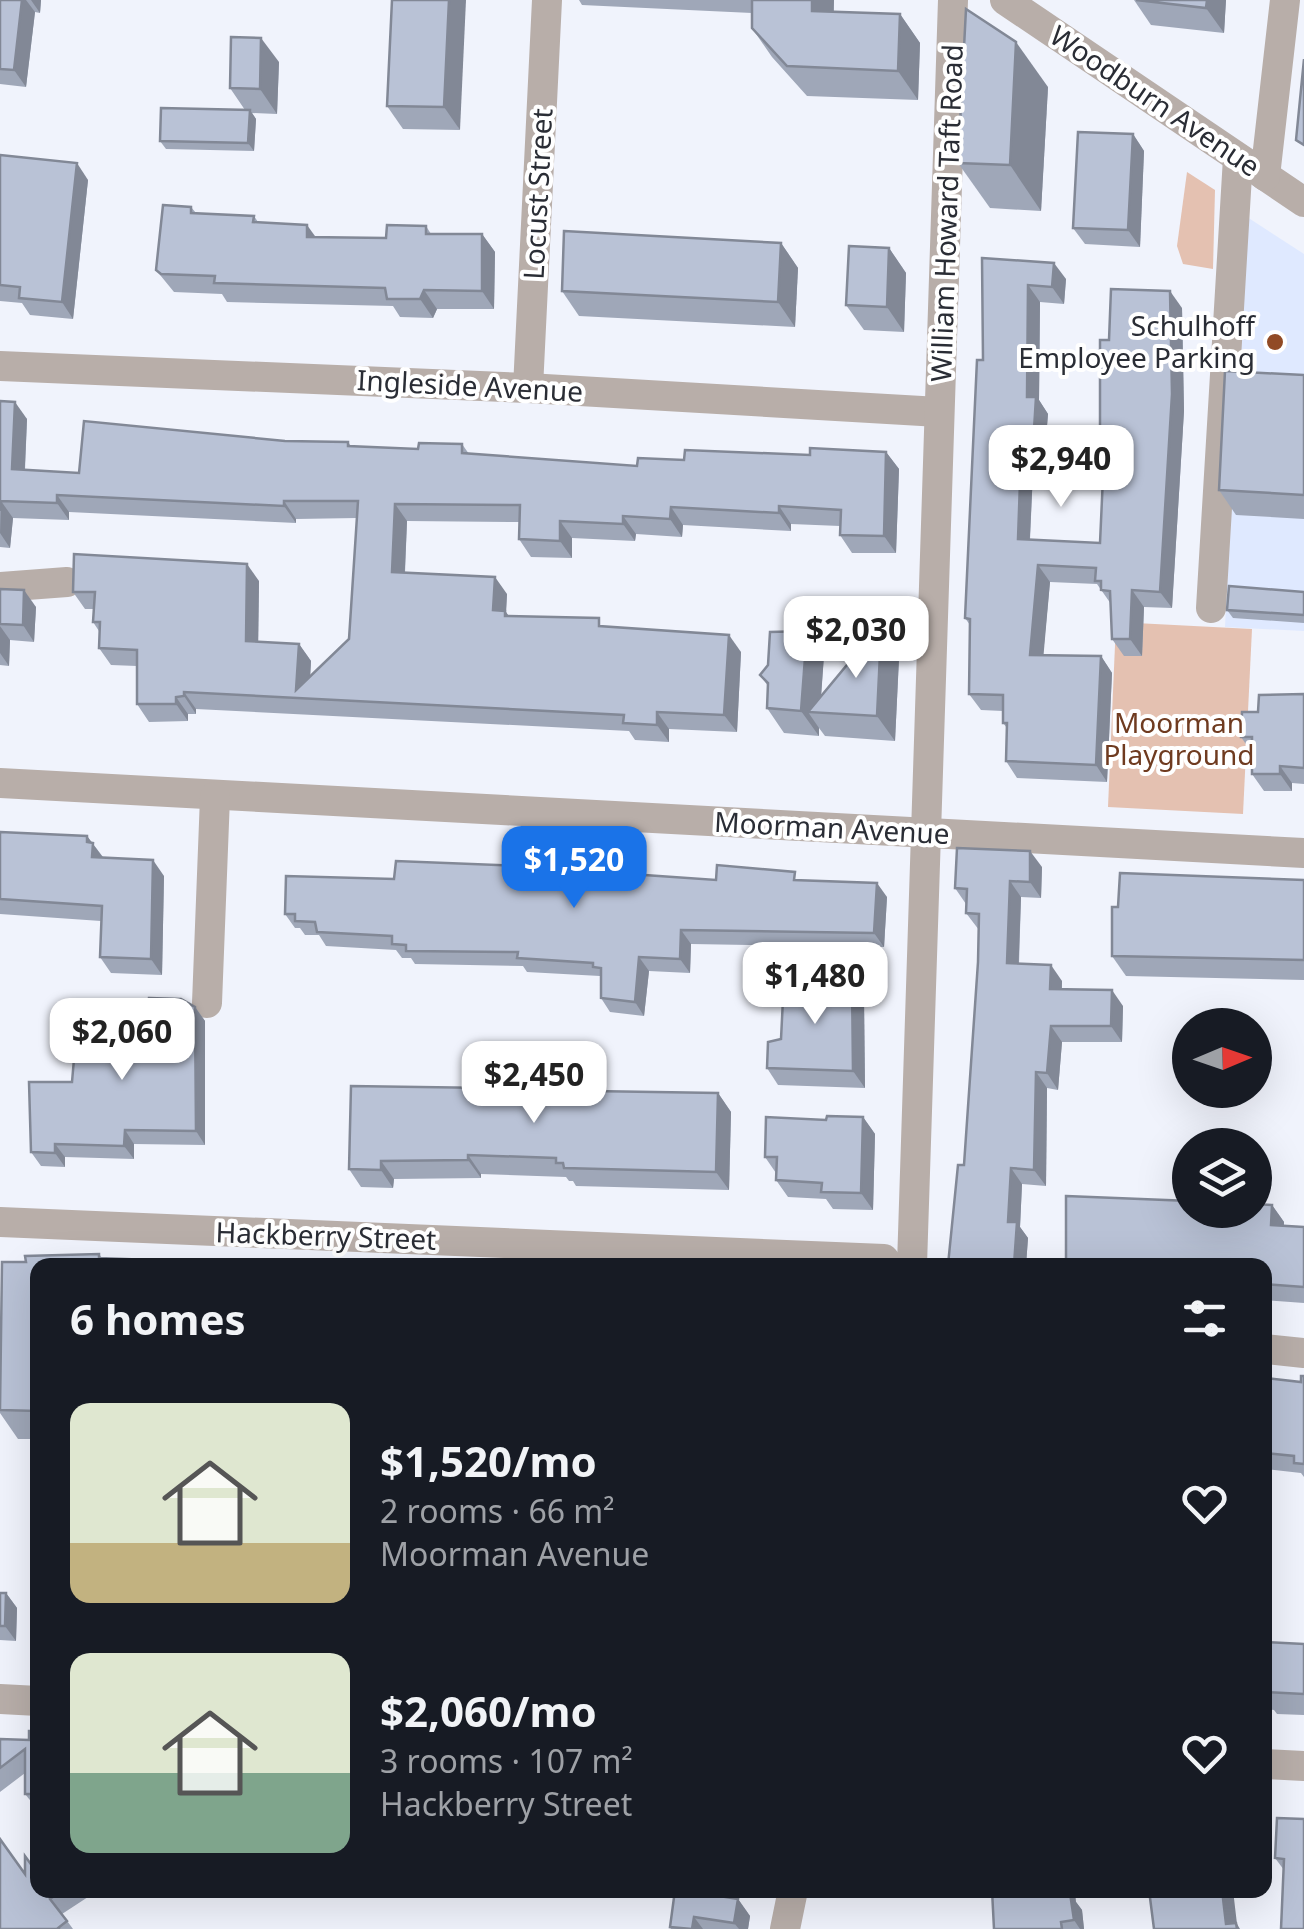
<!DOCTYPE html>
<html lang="en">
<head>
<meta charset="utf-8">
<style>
  body { margin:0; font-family:"Noto Sans",sans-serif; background:#20242c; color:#f1f3f6; height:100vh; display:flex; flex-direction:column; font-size:38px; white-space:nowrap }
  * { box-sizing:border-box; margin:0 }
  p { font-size:32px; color:#9ea1a6 }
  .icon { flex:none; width:55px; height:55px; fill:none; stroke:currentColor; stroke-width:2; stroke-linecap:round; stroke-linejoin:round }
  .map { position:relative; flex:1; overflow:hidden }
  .sheet { position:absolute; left:30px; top:1258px; width:1242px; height:640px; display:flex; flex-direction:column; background:#171b24; border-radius:20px; box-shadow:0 10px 40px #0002 }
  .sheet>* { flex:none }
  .needle { width:65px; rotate:88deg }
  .buttons { position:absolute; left:1172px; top:1008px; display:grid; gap:20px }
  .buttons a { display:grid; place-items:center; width:100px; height:100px; border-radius:50%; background:#171b24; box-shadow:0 10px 40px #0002; font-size:50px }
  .price { position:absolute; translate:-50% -85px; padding:0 22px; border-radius:20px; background:#fff; color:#222; font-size:32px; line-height:65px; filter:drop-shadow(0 2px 5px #0008) }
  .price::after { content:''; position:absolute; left:50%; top:60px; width:30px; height:22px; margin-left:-15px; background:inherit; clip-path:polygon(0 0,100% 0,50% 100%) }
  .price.on { background:#1a73e8; color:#fff }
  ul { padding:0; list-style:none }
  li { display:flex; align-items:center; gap:30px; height:250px; padding:0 40px }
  li span { display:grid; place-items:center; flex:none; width:280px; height:200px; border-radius:20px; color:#555 }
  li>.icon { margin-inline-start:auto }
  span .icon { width:120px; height:120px; fill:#fffc; stroke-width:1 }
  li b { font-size:42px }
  h2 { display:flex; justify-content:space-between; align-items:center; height:120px; padding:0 40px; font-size:42px }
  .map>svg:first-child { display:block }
  .built { fill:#dfe9ff }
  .green { fill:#e4c1b1 }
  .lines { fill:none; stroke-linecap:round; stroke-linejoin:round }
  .minor { stroke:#b8aea9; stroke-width:30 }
  .wall { fill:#9fa7b8 }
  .shaded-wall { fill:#828896 }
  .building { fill:#b9c2d6; stroke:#828896; stroke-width:2.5 }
  .poi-dot { fill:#914a25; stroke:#fff; stroke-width:4 }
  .labels { text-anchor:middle; stroke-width:8; stroke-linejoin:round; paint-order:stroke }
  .street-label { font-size:28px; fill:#2a2d35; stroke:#fff }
  .poi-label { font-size:28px; fill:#2a2d35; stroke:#fff; text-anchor:end }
  .park-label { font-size:28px; fill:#6f3b20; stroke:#fff }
</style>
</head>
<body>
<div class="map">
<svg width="1304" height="1929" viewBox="0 0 1304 1929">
  <rect width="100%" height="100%" fill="#f0f3fc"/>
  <path class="built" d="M1244 215 1304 254V631L1225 627Z"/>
  <g class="green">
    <path d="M1187 172 1215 190 1213 269 1183 264 1177 246Z"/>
    <path d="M1116 622 1252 629 1243 814 1108 807Z"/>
  </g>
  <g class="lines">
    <g class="minor">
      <path d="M1005 0 1304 202"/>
      <path d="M1265 176 1285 0"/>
      <path d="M0 366 528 388 939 412"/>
      <path d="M528 388 547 0"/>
      <path d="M0 587 67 582"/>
      <path d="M1211 608 1238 158"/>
      <path d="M0 783 1304 853"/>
      <path d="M207 1003 215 797"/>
      <path d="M0 1222 884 1259 889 1265"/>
      <path d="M912 1265 953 0"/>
      <path d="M1265 1349 1304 1353"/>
      <path d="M0 1699 38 1701"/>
      <path d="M1265 1764 1304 1766"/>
      <path d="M785 1929 793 1890"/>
    </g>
  </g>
  <g class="wall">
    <path d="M0 0H41L40 13 35 12 26 87 0 84Z"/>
    <path d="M392 0 460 130 403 129 387 106Z"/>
    <path d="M579 0H834V12L900 14 920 43 918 100 807 96 772 57 752 28V13L582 5Z"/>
    <path d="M1134 0H1226L1224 33 1151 25Z"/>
    <path d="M279 62 277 114 252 113 256 119 254 151 166 149 160 141 245 110 230 88Z"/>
    <path d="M1048 87 1041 211 990 208 958 163Z"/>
    <path d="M1133 134 1144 151 1140 247 1085 244 1073 228Z"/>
    <path d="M0 155 88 180 73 319 30 315 22 303 0 301Z"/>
    <path d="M191 207 196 213 254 216 258 222 316 237 386 238 426 226 431 234H482L495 252 494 309H437L433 318 400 317 393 306 227 302 222 294 174 292 156 270Z"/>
    <path d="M781 243 798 268 795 327 579 316 562 291Z"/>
    <path d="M889 248 906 273 904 332 864 330 846 305Z"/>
    <path d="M982 258 1066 279 1064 304 1040 302 1039 400 1048 414 1046 438 1053 447 1052 472 1033 471 1030 540 1100 543 1105 440 1100 433 1109 340 1182 308 1184 411 1172 608 1144 607 1142 656H1124L1112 639 1111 604 1097 584 1050 582 1043 655 1101 656 1112 673 1107 782 1017 778 1006 761 1007 728 1003 723V711L981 710 969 694 970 625 965 618 983 360Z"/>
    <path d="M1304 375V519L1236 515 1219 490Z"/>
    <path d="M0 401 27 419 25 470 79 473 285 441 348 442 351 446 418 449 462 444 469 454 637 466 684 460 886 452 899 469 896 553H852L840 535V526L791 524V531L683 525 682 537 636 534 635 541 572 538V558L531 557 519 539 520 522 407 521 405 573 507 594 506 612 508 616 604 626 741 652 737 732 669 729V742L635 740 629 731 196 709V714H188V721L149 722 137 704V666L111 665 99 648V631L93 622 94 609H85L73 592 259 581 258 642 299 644 311 661 310 677 349 639 357 518 296 519V523L69 512V520L13 518 10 548 0 547Z"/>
    <path d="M0 589 36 607 34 642 10 640 9 666 0 665Z"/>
    <path d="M1304 592V623L1233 618 1227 610Z"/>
    <path d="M881 633 899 658 895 741 825 736 819 728V736L784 733 767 708 768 686 760 675 824 655 821 695Z"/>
    <path d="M1304 694V784L1292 783V791H1264L1252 774V753L1241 737 1258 712Z"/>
    <path d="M0 832 87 836 103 857 164 876 162 975 111 973 100 957 101 921 0 914Z"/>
    <path d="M618 832 627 846 626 874 716 880 801 881 887 897 884 947 691 944 690 973 649 971 644 1016 610 1012 601 998V979L600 976 527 972 523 966 415 964 411 958H402L396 950 326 946 319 935H305L300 928H295L285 914 394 879 597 869Z"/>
    <path d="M1042 867 1041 898 1021 897 1019 964 1062 981V989L1123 1006 1122 1042H1062L1058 1090 1047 1088 1046 1186 1022 1184 1020 1227 1028 1238 1026 1265H948L964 1165 978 962 979 930 966 913V904L955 888Z"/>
    <path d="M1304 880V980L1126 976 1112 956Z"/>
    <path d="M852 982 864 999 865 1088 778 1085 767 1068 781 1039Z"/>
    <path d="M195 1007 205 1021V1145L134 1144V1159L65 1157V1167L41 1166 31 1152 72 1082 80 1059Z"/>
    <path d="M528 1071 540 1090 718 1093 731 1112 729 1190 576 1186 573 1181H569L566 1177 481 1174V1178L394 1179 393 1188 361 1187 349 1169 489 1088Z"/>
    <path d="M863 1117 875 1134 873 1210 833 1209 826 1199 788 1197 776 1180V1173L765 1157 826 1120Z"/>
    <path d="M1272 1205 1284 1222V1226L1304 1227V1303L1265 1300V1265Z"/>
    <path d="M99 1254 102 1258 257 1265H38V1439H18L0 1413V1344L26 1262Z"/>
    <path d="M1304 1376V1477L1301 1473 1265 1469V1378L1301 1382Z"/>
    <path d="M0 1593H6L17 1608 16 1641 0 1640Z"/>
    <path d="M1265 1642 1304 1644V1715L1277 1714 1274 1710 1265 1709Z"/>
    <path d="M38 1731V1810L25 1794V1773L0 1792V1739L29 1740Z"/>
    <path d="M1304 1819 1284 1870 1275 1858Z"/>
    <path d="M38 1890H83L88 1897 62 1914 73 1929H0Z"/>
    <path d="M730 1898 738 1899 750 1916 748 1929H671L670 1927Z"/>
    <path d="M1076 1902 1082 1910 1084 1929H994Z"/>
  </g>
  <g class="shaded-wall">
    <path d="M22 0H26L35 12 26 87 14 70Z"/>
    <path d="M31 0H41L40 13Z"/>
    <path d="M449 0H466L460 130 444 107Z"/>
    <path d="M812 0H834L832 40 812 11Z"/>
    <path d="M1207 0H1226L1224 33 1206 8Z"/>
    <path d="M900 14 920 43 918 100 898 71Z"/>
    <path d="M261 38 279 62 277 114 260 89Z"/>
    <path d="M1016 42 1048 87 1041 211 1010 165Z"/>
    <path d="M250 110 256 119 254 151 248 143Z"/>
    <path d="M1133 134 1144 151 1140 247 1128 230Z"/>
    <path d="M77 163 88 180 73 319 62 302Z"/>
    <path d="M307 225 320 243 307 237Z"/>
    <path d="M482 234 495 252 494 309 482 291Z"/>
    <path d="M781 243 798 268 795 327 778 302Z"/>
    <path d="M889 248 906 273 904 332 887 307Z"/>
    <path d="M1054 263 1066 279 1064 304 1052 287Z"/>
    <path d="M1028 285 1040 302 1039 400 1048 414 1046 438 1053 447 1052 472 1040 455 1027 397Z"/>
    <path d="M424 290 437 309 433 318 420 299Z"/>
    <path d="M1170 291 1182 308 1184 411 1172 608 1160 592Z"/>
    <path d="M15 402 27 419 24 486 12 469Z"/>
    <path d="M886 452 899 469 896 553 884 536Z"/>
    <path d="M1021 454 1033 471 1029 556 1018 539Z"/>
    <path d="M57 495 69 512V520L57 503Z"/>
    <path d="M1 501 13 518 10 548 0 533Z"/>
    <path d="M284 501 296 519V523L284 506Z"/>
    <path d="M395 504 407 521 404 589 392 572Z"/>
    <path d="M779 506 791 524V531L779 513Z"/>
    <path d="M671 507 683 525 682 537 670 519Z"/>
    <path d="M623 516 636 534 635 541 623 524Z"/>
    <path d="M560 521 572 538V558L560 541Z"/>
    <path d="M247 564 259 581 258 658 246 641Z"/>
    <path d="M1038 565 1050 582 1042 672 1030 655Z"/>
    <path d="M495 577 507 594 506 612 517 628 493 610Z"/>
    <path d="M24 590 36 607 34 642 23 625Z"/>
    <path d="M1132 590 1144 607 1142 656 1130 639Z"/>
    <path d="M0 626 10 640 9 666 0 653Z"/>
    <path d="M807 631 824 655 820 712H808L819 728V736L801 711Z"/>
    <path d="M881 633 899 658 895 741 877 716Z"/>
    <path d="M729 635 741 652 737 732 724 715Z"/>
    <path d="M299 644 311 661 309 698 296 690Z"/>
    <path d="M1101 656 1112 673 1107 782 1096 765Z"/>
    <path d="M184 692 196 709V714L184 696Z"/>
    <path d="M176 697 188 714V721L176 704Z"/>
    <path d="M657 712 669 729V742L657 725Z"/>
    <path d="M1280 766 1292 783V791L1280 774Z"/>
    <path d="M618 832 627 846 626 887 616 873Z"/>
    <path d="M87 836 104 859 92 857 87 842Z"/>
    <path d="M1030 851 1042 867 1041 898 1030 882Z"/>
    <path d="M153 860 164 876 162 975 151 959Z"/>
    <path d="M1010 881 1021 897 1018 979 1007 963Z"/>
    <path d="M877 883 887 897 884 947 874 933Z"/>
    <path d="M681 930 691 944 690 973 680 959Z"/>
    <path d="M639 957 649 971 644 1016 635 1002Z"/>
    <path d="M1051 965 1062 981 1061 1005 1050 989Z"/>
    <path d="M852 982 864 999 865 1088 853 1071Z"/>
    <path d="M1112 990 1123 1006 1122 1042 1111 1026Z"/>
    <path d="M195 1007 205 1021V1145L196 1131Z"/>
    <path d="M1051 1026 1062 1042 1058 1090 1047 1073Z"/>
    <path d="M528 1071 540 1089V1108L527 1090Z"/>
    <path d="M1036 1072 1047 1088 1046 1186 1034 1170Z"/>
    <path d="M718 1093 731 1112 729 1190 716 1172Z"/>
    <path d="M863 1117 875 1134 873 1210 861 1193Z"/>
    <path d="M125 1130 134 1144V1159L124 1146Z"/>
    <path d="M55 1144 65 1157V1167L55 1153Z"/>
    <path d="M468 1155 481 1174V1178L468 1160Z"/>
    <path d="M381 1161 394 1179 393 1188 381 1170Z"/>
    <path d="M1011 1168 1022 1184 1020 1227 1028 1238 1026 1265H1014L1008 1222Z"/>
    <path d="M1272 1205 1284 1222 1283 1242 1271 1225Z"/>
    <path d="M6 1593 17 1608 16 1641 5 1626Z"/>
    <path d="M720 1890H725L733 1901 719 1896Z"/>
    <path d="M1065 1890H1075L1076 1902 1082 1910 1084 1929H1080L1074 1920Z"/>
    <path d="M1222 1890H1233L1237 1924 1240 1929H1229L1226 1924Z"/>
    <path d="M738 1899 750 1916 748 1929H739L734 1923Z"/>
    <path d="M694 1917 703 1929H692Z"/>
  </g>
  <g class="building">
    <path d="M0 0H22L14 70 0 69Z"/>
    <path d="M392 0H449L444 107 387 106Z"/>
    <path d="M752 0H812V11L900 14 898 71 787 66 752 28Z"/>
    <path d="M1136 0H1207L1206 8Z"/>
    <path d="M966 9 1016 42 1010 165 958 163Z"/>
    <path d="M231 37 261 38 260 89 230 88Z"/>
    <path d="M1304 59V145L1296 140Z"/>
    <path d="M161 108 250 110 248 143 160 141Z"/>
    <path d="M1078 132 1133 134 1128 230 1073 228Z"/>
    <path d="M0 155 77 163 62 302 19 298 20 287 0 285Z"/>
    <path d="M163 205 191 207V213L254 216 253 222 307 225V237L386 238 387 225 426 226V234H482V291L424 290 420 299H387L385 288 214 283 215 276 161 274 156 270Z"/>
    <path d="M564 231 781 243 778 302 562 291Z"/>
    <path d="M849 246 889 248 887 307 846 305Z"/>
    <path d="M982 258 1054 263 1052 287 1028 285 1027 397H1036L1034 430 1041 431 1040 455 1021 454 1018 539 1100 543 1105 433H1100V340H1109L1111 289 1170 291 1172 394 1160 592 1132 590 1130 639H1112L1110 591 1101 590V581H1095L1096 568 1038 565 1030 655 1101 656 1096 765 1006 761 1007 723H1003V695L969 694 970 619 965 618 977 360H983Z"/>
    <path d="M1225 371 1304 375V495L1219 490Z"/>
    <path d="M0 401 15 402 12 469 79 473 84 421 285 441 348 442V446L418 449 419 443 462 444V453L637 466 638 458 684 460 685 450 810 455V448L886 452 884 536 840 535 841 510 779 506V513L671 507 670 519 623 516V524L560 521V541L519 539 520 505 395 504 392 572 495 577 493 610 505 611V616L599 618V626L729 635 724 715 657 712V725L623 723 624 715 184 692V696L176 697V704H137V650L99 648 100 622H93L95 592H73L74 554 247 564 246 641 299 644 296 690 349 639 358 501H284V506L57 495V503L1 501 0 511Z"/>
    <path d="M1229 586 1304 592V615L1227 610Z"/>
    <path d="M0 589 24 590 23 625 0 624Z"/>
    <path d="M807 631 801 711 767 708 768 683 760 675 768 665 770 632Z"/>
    <path d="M853 632 881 633 877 716 808 712 851 660Z"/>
    <path d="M1304 694V768L1280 766V774H1252V737H1241L1242 712H1258L1259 695Z"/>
    <path d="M0 832 87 836V842L93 843 92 857 153 860 151 959 100 957 102 906 0 899Z"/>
    <path d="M618 832 616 873 716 880 717 865 795 872 794 880 877 883 874 933 681 930 680 959 639 957 635 1002 601 998V968L593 967V963L517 958 518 952 406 951V945L392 944V936L317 932 315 922 295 921V914H285L286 876 394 879 396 861 597 869Z"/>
    <path d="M957 848 1030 851V882L1010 881 1007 963 1051 965 1050 989 1112 990 1111 1026H1051L1047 1073 1036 1072 1034 1170 1011 1168 1008 1222H1017L1014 1265H948L958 1165H964L978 962 979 914 966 913 967 889 955 888Z"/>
    <path d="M1120 873 1304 880V960L1112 956V907H1118Z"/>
    <path d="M784 979 852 982 853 1071 767 1068 768 1042 781 1039Z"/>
    <path d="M149 998 181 999 195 1007 196 1131 125 1130 124 1146 55 1144V1153L31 1152 29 1082H72L74 1059H80L81 1027 148 1028Z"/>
    <path d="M490 1069 528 1071 527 1090 718 1093 716 1172 564 1168 563 1163H556V1158L468 1155V1160L381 1161V1170L349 1169 351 1086 489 1088Z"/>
    <path d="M827 1116 863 1117 861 1193 821 1192 822 1183 776 1180 777 1157H765L766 1117 826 1120Z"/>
    <path d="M1066 1196 1190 1201V1210H1255V1204L1272 1205 1271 1225 1304 1227V1287L1265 1284V1265H1066Z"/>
    <path d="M99 1254V1258L256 1264V1265H38V1411L0 1410 2 1262H26L25 1256Z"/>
    <path d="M1301 1376H1304V1464L1294 1463V1456L1265 1453V1378L1301 1382Z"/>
    <path d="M0 1593H6L5 1626H0Z"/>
    <path d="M1265 1642 1304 1644V1694L1265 1692Z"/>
    <path d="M29 1731H38V1794H25V1749L0 1768V1739L29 1740Z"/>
    <path d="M1277 1818 1304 1819V1929H1281L1284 1859 1275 1858Z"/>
    <path d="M0 1839 25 1874V1856L38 1874V1890H63L50 1899 67 1921 58 1928 59 1929H0Z"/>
    <path d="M675 1890H720L719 1896 738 1899 734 1923 694 1917 692 1929 670 1927Z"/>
    <path d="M992 1890H1065V1894L1070 1893 1074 1920 1061 1922 1062 1929H994Z"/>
    <path d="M1149 1890H1222L1226 1924 1236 1923 1237 1929H1154Z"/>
  </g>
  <circle class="poi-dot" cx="1275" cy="342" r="10"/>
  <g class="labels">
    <g class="street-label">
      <text transform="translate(1155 101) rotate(34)" y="10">Woodburn Avenue</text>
      <text transform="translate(538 194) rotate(-87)" y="10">Locust Street</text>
      <text transform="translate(947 213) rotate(-88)" y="10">William Howard Taft Road</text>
      <text transform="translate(470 386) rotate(3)" y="10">Ingleside Avenue</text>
      <text transform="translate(832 828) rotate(3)" y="10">Moorman Avenue</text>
      <text transform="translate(326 1236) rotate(2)" y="10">Hackberry Street</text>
    </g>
    <g class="poi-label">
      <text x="1255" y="336">Schulhoff<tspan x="1255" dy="32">Employee Parking</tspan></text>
    </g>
    <g class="park-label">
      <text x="1179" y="733">Moorman<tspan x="1179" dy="32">Playground</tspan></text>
    </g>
  </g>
</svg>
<div class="buttons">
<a><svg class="needle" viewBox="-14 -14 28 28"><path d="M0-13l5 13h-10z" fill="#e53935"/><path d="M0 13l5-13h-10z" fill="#9ea1a6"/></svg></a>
<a><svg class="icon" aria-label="layers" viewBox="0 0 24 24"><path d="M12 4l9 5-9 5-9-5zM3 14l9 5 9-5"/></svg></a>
</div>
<b class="price" style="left:1061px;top:510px">$2,940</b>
<b class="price" style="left:856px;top:681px">$2,030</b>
<b class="price on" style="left:574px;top:911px">$1,520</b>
<b class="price" style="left:815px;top:1027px">$1,480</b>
<b class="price" style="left:122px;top:1083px">$2,060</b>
<b class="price" style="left:534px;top:1126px">$2,450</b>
<section class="sheet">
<h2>6 homes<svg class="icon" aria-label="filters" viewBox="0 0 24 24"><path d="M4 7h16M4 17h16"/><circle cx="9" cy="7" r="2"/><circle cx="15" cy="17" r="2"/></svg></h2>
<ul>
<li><span style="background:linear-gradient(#dfe7d0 70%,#c2b280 0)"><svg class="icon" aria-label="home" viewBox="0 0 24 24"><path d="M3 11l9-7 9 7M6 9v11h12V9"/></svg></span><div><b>$1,520/mo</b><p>2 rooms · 66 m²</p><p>Moorman Avenue</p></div><svg class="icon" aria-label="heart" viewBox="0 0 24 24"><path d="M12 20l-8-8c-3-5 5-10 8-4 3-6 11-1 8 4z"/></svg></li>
<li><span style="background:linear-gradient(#dfe7d0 60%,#7fa58c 0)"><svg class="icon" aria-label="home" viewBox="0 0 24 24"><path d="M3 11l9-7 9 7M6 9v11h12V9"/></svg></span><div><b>$2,060/mo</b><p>3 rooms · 107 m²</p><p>Hackberry Street</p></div><svg class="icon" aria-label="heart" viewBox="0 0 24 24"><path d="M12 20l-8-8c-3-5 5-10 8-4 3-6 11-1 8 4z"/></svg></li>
</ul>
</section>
</div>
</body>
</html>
